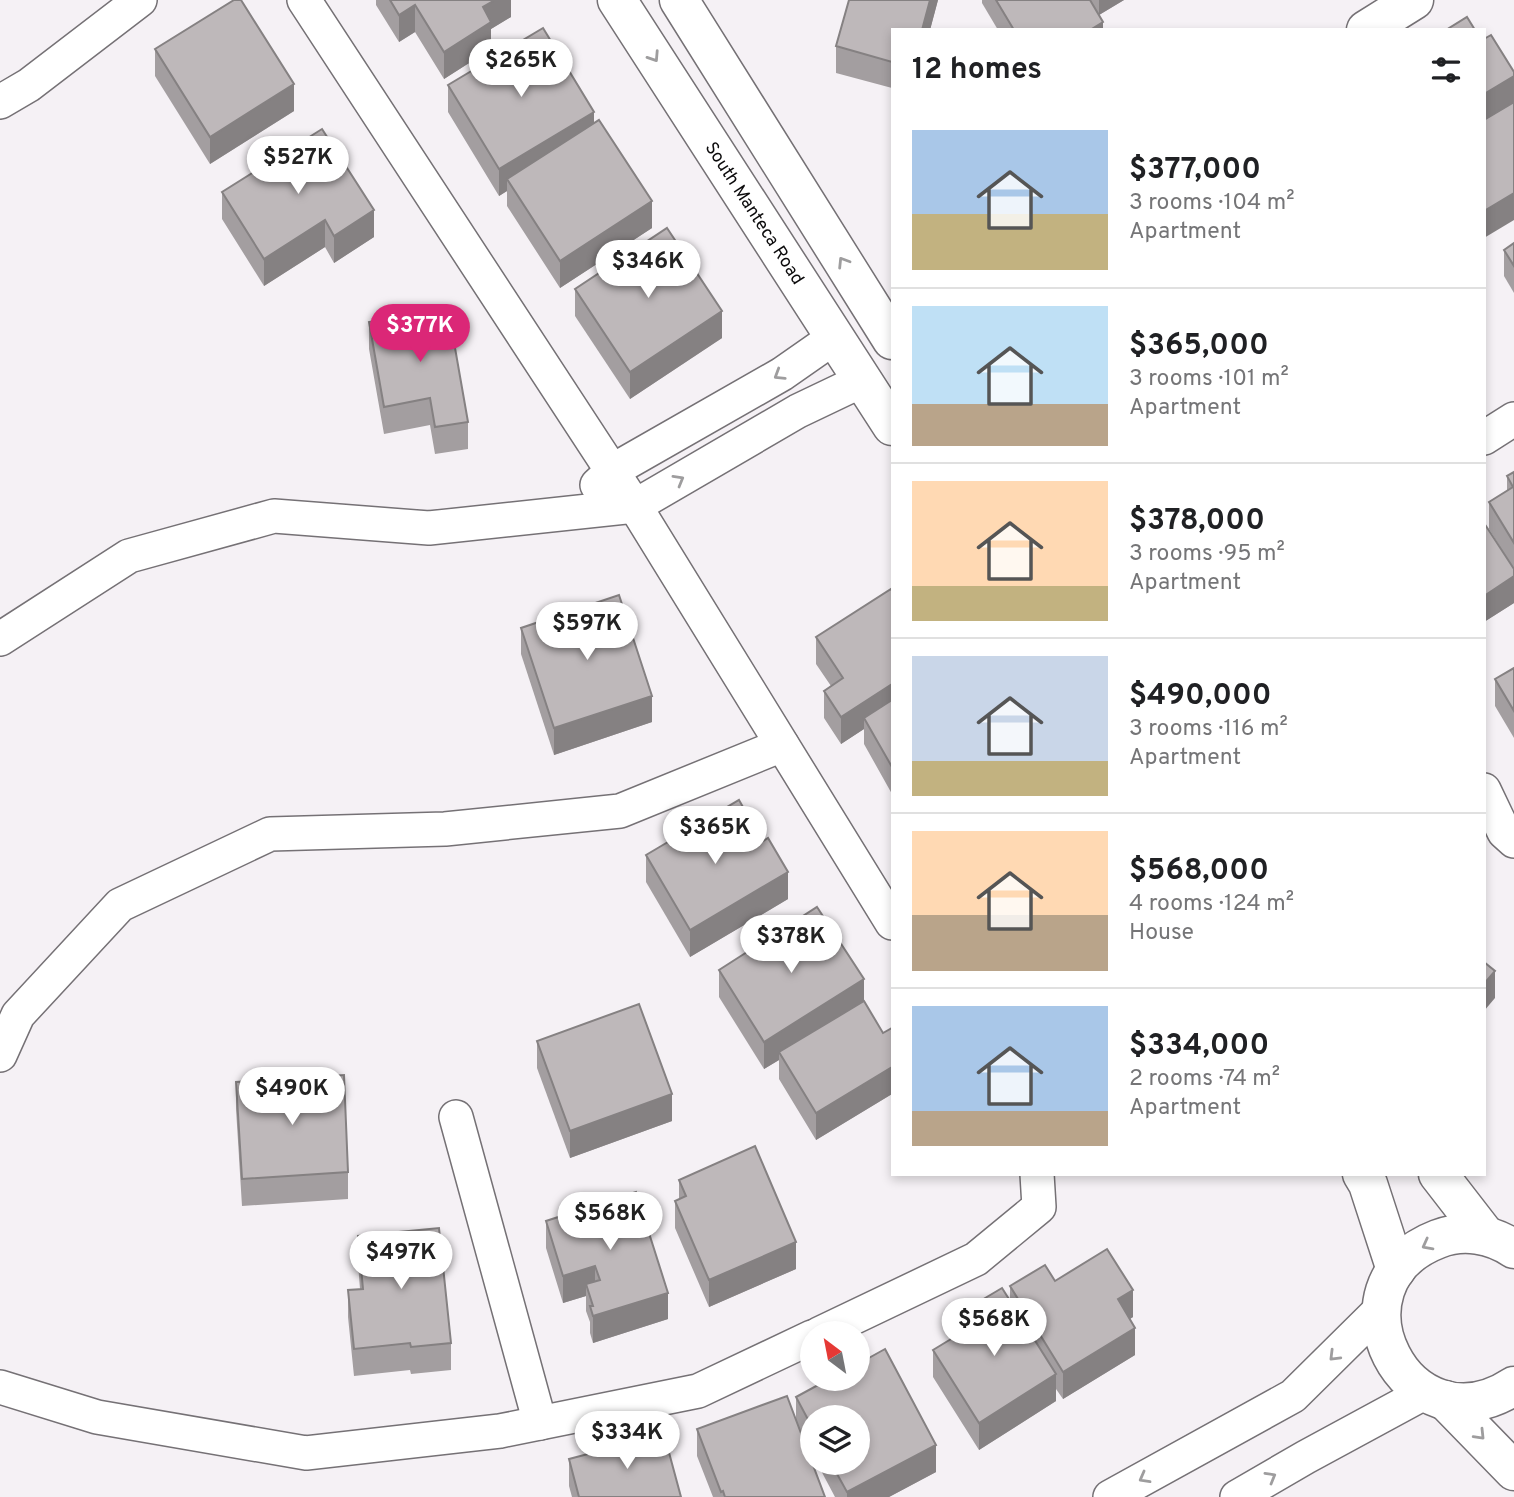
<!DOCTYPE html>
<html lang="en">
<head>
<meta charset="utf-8">
<style>
  body { margin:0; font-family:Overpass,sans-serif; background:#f6f6f6; color:#202124; height:100vh; display:flex; flex-direction:column; font-size:26px; white-space:nowrap }
  * { box-sizing:border-box; margin:0 }
  p { font-size:23px; color:#757577 }
  .icon { flex:none; width:38px; height:38px; fill:none; stroke:currentColor; stroke-width:2; stroke-linecap:round; stroke-linejoin:round }
  .map { position:relative; flex:1; overflow:hidden }
  .side { position:absolute; left:891px; top:28px; width:595px; height:1148px; display:flex; flex-direction:column; background:#fff; border-radius:0px; box-shadow:0 4px 10px #0003 }
  .side>* { flex:none }
  .needle { width:46px; rotate:328deg }
  .controls { position:absolute; left:800px; top:1321px; display:grid; gap:14px }
  .controls a { display:grid; place-items:center; width:70px; height:70px; border-radius:50%; background:#fff; box-shadow:0 4px 10px #0003; font-size:35px }
  .price { position:absolute; translate:-50% -60px; padding:0 16px; border-radius:24px; background:#fff; color:#222; font-size:23px; line-height:46px; filter:drop-shadow(0 2px 4px #0008) }
  .price::after { content:''; position:absolute; left:50%; top:42px; width:21px; height:16px; margin-left:-10px; background:inherit; clip-path:polygon(0 0,100% 0,50% 100%) }
  .price.active { background:#db2777; color:#fff }
  ul { padding:0; list-style:none }
  li { display:flex; align-items:center; gap:21px; height:175px; padding:0 21px }
  li+li { border-top:2px solid #e0e0e0 }
  li span { display:grid; place-items:center; flex:none; width:196px; height:140px; border-radius:0px; color:#555 }
  li>.icon { margin-inline-start:auto }
  span .icon { width:84px; height:84px; fill:#fffc; stroke-width:1 }
  li b { font-size:30px }
  h2 { display:flex; justify-content:space-between; align-items:center; height:84px; padding:0 21px; font-size:30px }
  .map>svg:first-child { display:block }
  .lines { fill:none; stroke-linecap:round; stroke-linejoin:round }
  .minor-casing { stroke:#757175; stroke-width:36 }
  .tertiary-casing { stroke:#757175; stroke-width:41 }
  .minor { stroke:#fff; stroke-width:33 }
  .tertiary { stroke:#fff; stroke-width:38 }
  .wall { fill:#a39ea0 }
  .shaded-wall { fill:#858182 }
  .building { fill:#beb8ba; stroke:#858182; stroke-width:2 }
  .oneway { stroke:#9e9d9e }
  .labels { text-anchor:middle; stroke-width:6; stroke-linejoin:round; paint-order:stroke }
  .street-label { font-size:18px; fill:#0c0b0c; stroke:#fff }
</style>
</head>
<body>
<div class="map">
<svg width="1514" height="1497" viewBox="0 0 1514 1497">
  <rect width="100%" height="100%" fill="#f5f1f5"/>
  <g class="lines">
    <g class="minor-casing">
      <g id="minor">
        <path d="M304 0 635 506 892 923"/>
        <path d="M0 102 29 85 140 0"/>
        <path d="M1484 438 1514 419"/>
        <path d="M597 485 612 471 782 374 835 337"/>
        <path d="M0 639 129 556 274 516 429 528 635 506 798 411 863 380"/>
        <path d="M1484 790 1504 832 1514 841"/>
        <path d="M0 1055 18 1015 120 905 270 834 445 829 620 811 782 745"/>
        <path d="M456 1117 540 1423"/>
        <path d="M819 1334 976 1259 1039 1207 1037 1174"/>
        <path d="M0 1387 97 1417 306 1453 500 1431 698 1391 812 1337"/>
        <path d="M1110 1497 1293 1396 1382 1308"/>
        <path d="M1237 1497 1306 1457 1426 1392"/>
      </g>
    </g>
    <g class="tertiary-casing">
      <g id="tertiary">
        <path d="M617 0 892 426"/>
        <path d="M679 0 892 340"/>
        <path d="M1366 30 1414 0"/>
        <path d="M1362 1174 1368 1184 1396 1270"/>
        <path d="M1438 1174 1486 1236"/>
        <path d="M1514 1249C1492 1234 1463 1229 1438 1239 1320 1284 1407 1456 1514 1386"/>
        <path d="M1445 1400 1514 1471"/>
      </g>
    </g>
    <use href="#minor" class="minor"/>
    <use href="#tertiary" class="tertiary"/>
  </g>
  <g class="wall">
    <path d="M376 0H511V17L491 29V49L444 79 415 32 399 42 376 5Z"/>
    <path d="M849 0H938L930 30H892V88L836 73V46Z"/>
    <path d="M982 0H1090L1103 30H998L982 3Z"/>
    <path d="M1090 0H1124L1099 15Z"/>
    <path d="M155 49 294 111 210 164 155 76Z"/>
    <path d="M448 85 594 123 652 228 560 288 507 206V191L499 196 448 112Z"/>
    <path d="M322 129 374 237 334 263 325 247 264 286 222 219V192Z"/>
    <path d="M1514 243V293L1504 276V250Z"/>
    <path d="M575 289 722 338 630 399 575 316Z"/>
    <path d="M369 322 468 422V449L435 454 430 425 384 434 369 349Z"/>
    <path d="M1514 472V603L1484 622V523L1512 566 1489 529V502L1507 491V476Z"/>
    <path d="M892 591V794L864 744V729L841 744 824 718V691L831 686 816 664V637Z"/>
    <path d="M521 628 652 722 554 755 521 654Z"/>
    <path d="M1514 668V738L1495 706V679Z"/>
    <path d="M752 844 788 899 690 957 646 882V855Z"/>
    <path d="M719 970 864 1002 883 1033 892 1028V1094L816 1140 779 1079V1060L764 1069 719 997Z"/>
    <path d="M537 1041 672 1121 570 1158 537 1068Z"/>
    <path d="M236 1082 348 1172V1199L242 1206 236 1109Z"/>
    <path d="M679 1180 796 1269 709 1307 675 1228V1201L679 1199Z"/>
    <path d="M546 1221 668 1319 593 1343 590 1333V1322L586 1311V1296L563 1303 546 1248Z"/>
    <path d="M358 1236 451 1343V1370L411 1374 410 1370 354 1376 348 1317V1290L360 1289 358 1263Z"/>
    <path d="M1055 1281 1133 1317 1130 1319 1135 1355 1063 1399 1056 1389V1401L979 1450 933 1377V1350L970 1327V1307L1010 1301V1286Z"/>
    <path d="M796 1397 936 1472 889 1497H835L817 1463H858L812 1418V1454L800 1432 825 1497H713L697 1456V1429L796 1420Z"/>
    <path d="M569 1459 681 1497H572L569 1486Z"/>
  </g>
  <g class="shaded-wall">
    <path d="M495 0H511V17L491 29V49L444 79V52L483 7Z"/>
    <path d="M930 0H938L930 30H922Z"/>
    <path d="M1099 0H1124L1099 15Z"/>
    <path d="M415 5V32L399 42V15Z"/>
    <path d="M1103 22V30H1090Z"/>
    <path d="M1514 76V103L1484 121V94Z"/>
    <path d="M294 84V111L210 164V137Z"/>
    <path d="M594 112V139L507 179V191L499 196V169Z"/>
    <path d="M1514 193V220L1484 238V211Z"/>
    <path d="M652 201V228L560 288V261Z"/>
    <path d="M374 210V237L334 263V236Z"/>
    <path d="M325 220V247L264 286V259Z"/>
    <path d="M722 311V338L630 399V372Z"/>
    <path d="M1514 576V603L1484 622V596Z"/>
    <path d="M892 684V711L864 718V729L841 744V717Z"/>
    <path d="M652 696V722L554 755V728Z"/>
    <path d="M752 823V850L743 828Z"/>
    <path d="M788 872V899L690 957V930Z"/>
    <path d="M1495 971V998L1484 1011V984Z"/>
    <path d="M864 979V1006L779 1052V1060L764 1069V1042Z"/>
    <path d="M892 1067V1094L816 1140V1113Z"/>
    <path d="M672 1094V1121L570 1158V1131Z"/>
    <path d="M796 1242V1269L709 1307V1280Z"/>
    <path d="M595 1266V1293L586 1284V1296L563 1303V1276Z"/>
    <path d="M1133 1290V1317L1118 1326V1299Z"/>
    <path d="M668 1293V1319L593 1343V1316Z"/>
    <path d="M1135 1328V1355L1063 1399V1372Z"/>
    <path d="M1056 1374V1401L979 1450V1423Z"/>
    <path d="M936 1445V1472L889 1497H847V1492Z"/>
  </g>
  <g class="building">
    <path d="M234 0H241L294 84 210 137 155 49Z"/>
    <path d="M390 0H495L483 7 491 22 444 52 415 5 399 15Z"/>
    <path d="M849 0H930L922 30H892V62L836 46Z"/>
    <path d="M996 0H1090L1103 22 1090 30H1014Z"/>
    <path d="M1467 17 1475 30H1446Z"/>
    <path d="M543 28 594 112 499 169 448 85Z"/>
    <path d="M1491 35 1514 72V76L1484 94V39Z"/>
    <path d="M1514 102V193L1484 211V120Z"/>
    <path d="M599 120 652 201 560 261 507 179Z"/>
    <path d="M322 129 374 210 334 236 325 220 264 259 222 192Z"/>
    <path d="M667 228 722 311 630 372 575 289Z"/>
    <path d="M1514 243V266L1504 250Z"/>
    <path d="M448 308 468 422 435 427 430 398 384 407 369 322Z"/>
    <path d="M1514 472V543L1489 502 1513 487 1507 476Z"/>
    <path d="M1484 523 1514 569V576L1484 596Z"/>
    <path d="M891 589 892 591V684L841 717 824 691 843 678 816 637Z"/>
    <path d="M619 595 652 696 554 728 521 628Z"/>
    <path d="M1514 668V711L1495 679Z"/>
    <path d="M892 700V767L864 718Z"/>
    <path d="M739 800 752 823 743 828 754 847 768 838 788 872 690 930 646 855Z"/>
    <path d="M817 907 864 979 764 1042 719 970Z"/>
    <path d="M1484 962 1495 971 1484 984Z"/>
    <path d="M864 1001 883 1033 892 1028V1067L816 1113 779 1052Z"/>
    <path d="M639 1004 672 1094 570 1131 537 1041Z"/>
    <path d="M344 1075 348 1172 242 1179 236 1082Z"/>
    <path d="M755 1146 796 1242 709 1280 675 1201 686 1196 679 1180Z"/>
    <path d="M636 1192 668 1293 593 1316 590 1306H593L586 1284 600 1280 595 1266 563 1276 546 1221Z"/>
    <path d="M439 1228 451 1343 411 1347 410 1343 354 1349 348 1290 363 1289 358 1236Z"/>
    <path d="M1107 1249 1133 1290 1118 1299 1135 1328 1063 1372 1010 1286 1045 1265 1055 1281Z"/>
    <path d="M1002 1288 1056 1374 979 1423 933 1350 979 1322 970 1307Z"/>
    <path d="M885 1349 936 1445 847 1492 831 1463H858V1418H812V1427L796 1397 829 1379H858V1364Z"/>
    <path d="M787 1396 825 1497H725L723 1491 721 1492 697 1429Z"/>
    <path d="M664 1434 681 1497H579L569 1459Z"/>
  </g>
  <defs><path id="oneway-chevron" d="M-2-3.5L2.5 0L-2 3.5" fill="none" stroke-width="1.6" stroke-linecap="round" stroke-linejoin="round" transform="scale(1.75)"/></defs>
  <g class="oneway">
    <use href="#oneway-chevron" transform="translate(654 57) rotate(57)"/>
    <use href="#oneway-chevron" transform="translate(843 262) rotate(-122)"/>
    <use href="#oneway-chevron" transform="translate(779 375) rotate(148)"/>
    <use href="#oneway-chevron" transform="translate(679 480) rotate(-30)"/>
    <use href="#oneway-chevron" transform="translate(1427 1245) rotate(152)"/>
    <use href="#oneway-chevron" transform="translate(1334 1356) rotate(135)"/>
    <use href="#oneway-chevron" transform="translate(1480 1435) rotate(46)"/>
    <use href="#oneway-chevron" transform="translate(1271 1477) rotate(-30)"/>
    <use href="#oneway-chevron" transform="translate(1144 1478) rotate(151)"/>
  </g>
  <g class="labels">
    <g class="street-label">
      <text transform="translate(755 213) rotate(57)" y="6">South Manteca Road</text>
    </g>
  </g>
</svg>
<div class="controls">
<a><svg class="needle" viewBox="-14 -14 28 28"><path d="M0-13l5 13h-10z" fill="#e53935"/><path d="M0 13l5-13h-10z" fill="#757577"/></svg></a>
<a><svg class="icon" aria-label="layers" viewBox="0 0 24 24"><path d="M12 4l9 5-9 5-9-5zM3 14l9 5 9-5"/></svg></a>
</div>
<b class="price" style="left:521px;top:99px">$265K</b>
<b class="price" style="left:298px;top:196px">$527K</b>
<b class="price" style="left:648px;top:300px">$346K</b>
<b class="price active" style="left:420px;top:364px">$377K</b>
<b class="price" style="left:587px;top:662px">$597K</b>
<b class="price" style="left:715px;top:866px">$365K</b>
<b class="price" style="left:791px;top:975px">$378K</b>
<b class="price" style="left:292px;top:1127px">$490K</b>
<b class="price" style="left:610px;top:1252px">$568K</b>
<b class="price" style="left:401px;top:1291px">$497K</b>
<b class="price" style="left:994px;top:1358px">$568K</b>
<b class="price" style="left:627px;top:1471px">$334K</b>
<section class="side">
<h2>12 homes<svg class="icon" aria-label="filters" viewBox="0 0 24 24"><path d="M4 7h16M4 17h16"/><circle cx="9" cy="7" r="2"/><circle cx="15" cy="17" r="2"/></svg></h2>
<ul>
<li><span style="background:linear-gradient(#a9c7e8 60%,#c2b280 0)"><svg class="icon" aria-label="home" viewBox="0 0 24 24"><path d="M3 11l9-7 9 7M6 9v11h12V9"/></svg></span><div><b>$377,000</b><p>3 rooms · 104 m²</p><p>Apartment</p></div></li>
<li><span style="background:linear-gradient(#bfe0f5 70%,#b9a48a 0)"><svg class="icon" aria-label="home" viewBox="0 0 24 24"><path d="M3 11l9-7 9 7M6 9v11h12V9"/></svg></span><div><b>$365,000</b><p>3 rooms · 101 m²</p><p>Apartment</p></div></li>
<li><span style="background:linear-gradient(#ffd9b3 75%,#c2b280 0)"><svg class="icon" aria-label="home" viewBox="0 0 24 24"><path d="M3 11l9-7 9 7M6 9v11h12V9"/></svg></span><div><b>$378,000</b><p>3 rooms · 95 m²</p><p>Apartment</p></div></li>
<li><span style="background:linear-gradient(#c9d6e8 75%,#c2b280 0)"><svg class="icon" aria-label="home" viewBox="0 0 24 24"><path d="M3 11l9-7 9 7M6 9v11h12V9"/></svg></span><div><b>$490,000</b><p>3 rooms · 116 m²</p><p>Apartment</p></div></li>
<li><span style="background:linear-gradient(#ffd9b3 60%,#b9a48a 0)"><svg class="icon" aria-label="home" viewBox="0 0 24 24"><path d="M3 11l9-7 9 7M6 9v11h12V9"/></svg></span><div><b>$568,000</b><p>4 rooms · 124 m²</p><p>House</p></div></li>
<li><span style="background:linear-gradient(#a9c7e8 75%,#b9a48a 0)"><svg class="icon" aria-label="home" viewBox="0 0 24 24"><path d="M3 11l9-7 9 7M6 9v11h12V9"/></svg></span><div><b>$334,000</b><p>2 rooms · 74 m²</p><p>Apartment</p></div></li>
</ul>
</section>
</div>
</body>
</html>
